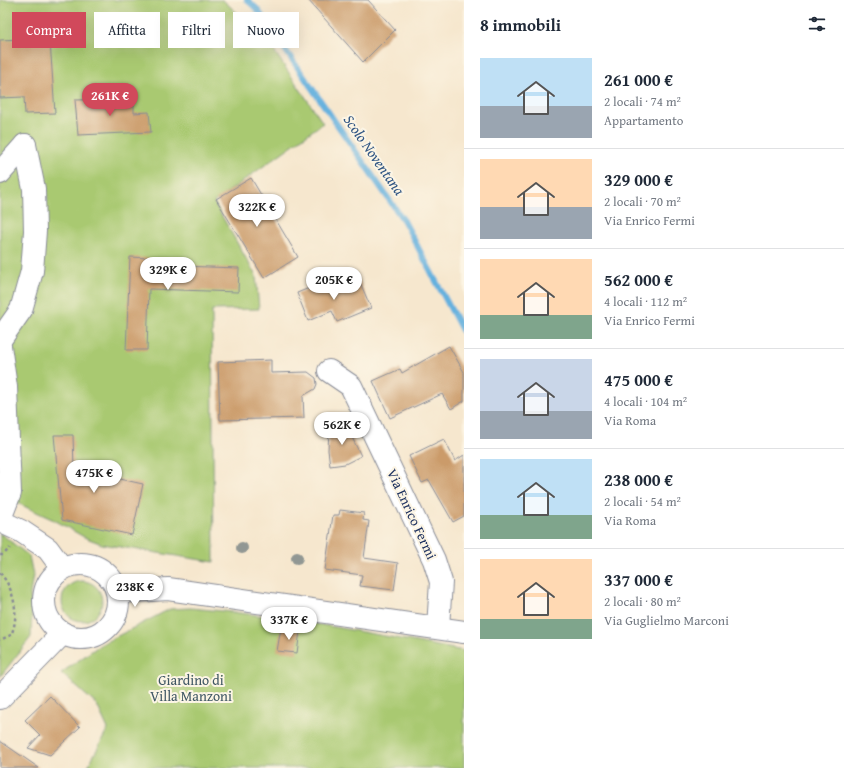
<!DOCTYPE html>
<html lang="it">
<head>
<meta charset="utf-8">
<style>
  body { margin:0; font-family:"Gentium Book Plus",serif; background:#f2f2f3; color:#1f2937; height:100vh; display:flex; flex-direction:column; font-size:15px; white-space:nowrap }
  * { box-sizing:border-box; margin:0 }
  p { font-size:13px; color:#747a83 }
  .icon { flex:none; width:22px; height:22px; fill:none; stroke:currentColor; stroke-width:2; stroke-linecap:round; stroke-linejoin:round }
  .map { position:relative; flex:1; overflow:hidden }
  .panel { display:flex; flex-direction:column; background:#fff; width:380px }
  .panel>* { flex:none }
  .guide { position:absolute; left:12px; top:12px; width:380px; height:36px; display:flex; gap:8px }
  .price { position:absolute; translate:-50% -34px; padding:0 9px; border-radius:14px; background:#fff; color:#222; font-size:13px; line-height:26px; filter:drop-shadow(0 1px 2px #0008) }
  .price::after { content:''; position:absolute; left:50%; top:24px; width:12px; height:9px; margin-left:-6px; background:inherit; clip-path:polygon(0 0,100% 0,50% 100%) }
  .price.current { background:#d1495b; color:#fff }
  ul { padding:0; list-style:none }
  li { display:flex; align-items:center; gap:12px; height:100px; padding:0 16px }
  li+li { border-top:1px solid #e0e1e3 }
  li span { display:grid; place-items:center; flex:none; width:112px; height:80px; border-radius:0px; color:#555 }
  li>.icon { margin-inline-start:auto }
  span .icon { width:48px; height:48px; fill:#fffc; stroke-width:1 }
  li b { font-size:17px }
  h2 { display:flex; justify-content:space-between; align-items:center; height:48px; padding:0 16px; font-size:17px }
  .tag { padding:0 14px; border-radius:0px; background:#fff; box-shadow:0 4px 16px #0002; font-size:14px; line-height:36px }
  .tag.current { background:#d1495b; color:#fff }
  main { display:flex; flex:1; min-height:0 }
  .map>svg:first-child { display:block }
  .green { fill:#a9c971; stroke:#627c68 }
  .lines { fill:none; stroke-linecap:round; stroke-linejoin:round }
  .stream { stroke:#65b1de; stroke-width:6 }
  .building { fill:#cb9b6b }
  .minor-casing { stroke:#888b96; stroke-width:24 }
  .path { stroke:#888b96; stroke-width:2.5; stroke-dasharray:3 3; stroke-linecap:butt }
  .minor { stroke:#fff; stroke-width:22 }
  .tree { fill:#919793 }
  .labels { text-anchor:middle; stroke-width:4; stroke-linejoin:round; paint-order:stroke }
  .street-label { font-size:14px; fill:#1b2f5e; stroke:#fcf5e5 }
  .park-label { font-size:14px; fill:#3e5663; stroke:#fcf5e5 }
  .water-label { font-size:15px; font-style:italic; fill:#315684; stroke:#fcf5e5 }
</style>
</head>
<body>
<main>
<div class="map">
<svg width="464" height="768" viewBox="0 0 464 768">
  <rect width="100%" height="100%" fill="#fcf5e5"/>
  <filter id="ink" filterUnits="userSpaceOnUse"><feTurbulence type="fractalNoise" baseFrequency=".025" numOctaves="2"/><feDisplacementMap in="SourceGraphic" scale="8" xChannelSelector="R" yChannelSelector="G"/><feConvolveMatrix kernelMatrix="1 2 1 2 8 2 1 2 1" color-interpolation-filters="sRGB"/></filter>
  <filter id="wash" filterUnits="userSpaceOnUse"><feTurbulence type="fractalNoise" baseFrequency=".012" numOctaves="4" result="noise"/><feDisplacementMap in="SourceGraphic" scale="16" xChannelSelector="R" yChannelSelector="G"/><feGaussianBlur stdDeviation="0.9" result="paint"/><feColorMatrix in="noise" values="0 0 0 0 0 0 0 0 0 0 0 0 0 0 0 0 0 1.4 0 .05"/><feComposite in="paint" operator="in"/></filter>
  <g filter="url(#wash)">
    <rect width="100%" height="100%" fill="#f6e7ce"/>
    <g class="green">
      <path d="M0 0H223L268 42 323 123 214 202 256 276 259 309 212 310 214 562 102 544 84 537 56 521 0 495Z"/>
      <path d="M0 533 29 556 33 575 30 594 32 610 31 637 0 677Z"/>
      <circle cx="82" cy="601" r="20"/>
      <path d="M190 608C282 615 373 634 464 651V768H87L108 729 97 705 61 673 100 645 170 609Z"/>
    </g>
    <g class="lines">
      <path class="stream" d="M247 0 257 9 404 221 464 334"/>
    </g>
    <g id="blocks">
      <g class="building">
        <path d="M308 0H368L395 30 363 62Z"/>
        <path d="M23 39V43L50 41 55 113 25 114 24 97 0 98V40Z"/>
        <path d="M134 99V113L149 112 151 132 78 135 75 100Z"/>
        <path d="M251 178 298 257 264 278 216 199Z"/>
        <path d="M130 257 150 258V265L239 268 238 292 149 289 147 350H126Z"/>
        <path d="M329 280 334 291 359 280 371 308 337 322 332 311 308 321 297 293Z"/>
        <path d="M449 346 464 372V401L451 409 442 394 390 418 373 381 400 369 402 373Z"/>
        <path d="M271 360V373L308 372 316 378 317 384 315 389 303 396 304 418 220 420 218 362Z"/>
        <path d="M345 423 361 456 345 464 330 466 328 450 329 430Z"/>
        <path d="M54 435H73L74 469 143 484 132 535 62 520Z"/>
        <path d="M444 439 455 461 464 455V516L453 522 429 480 422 483 409 456Z"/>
        <path d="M340 510 364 513 363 520 369 521 364 558 398 563 394 590 360 586 362 575 325 570 333 515H339Z"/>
        <path d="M281 628 300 631 297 653 277 651Z"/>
        <path d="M50 696 80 727 50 755 28 748 40 735 25 720Z"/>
        <path d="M0 741 39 768H0Z"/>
      </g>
    </g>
  </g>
  <g filter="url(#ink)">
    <use href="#blocks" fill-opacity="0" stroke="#888b96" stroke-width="1"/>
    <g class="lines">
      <g class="minor-casing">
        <g id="minor">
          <path d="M0 173 25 145"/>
          <path d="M0 340 21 310 32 271 35 231 34 189 25 145"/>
          <path d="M0 346 6 387 10 493 0 519"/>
          <path d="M329 371 351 386 434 560 441 582 438 627"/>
          <path d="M0 521 21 531 48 549 62 568"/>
          <circle cx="81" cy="601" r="37"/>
          <path d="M118 592 168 589 464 632"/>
          <path d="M0 698 63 633"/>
        </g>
      </g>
      <g class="path">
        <path d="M0 555H3L10 548"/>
        <path d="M0 573C14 588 20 616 11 635L0 640"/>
      </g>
      <use href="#minor" class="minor"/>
    </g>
    <g class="tree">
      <circle cx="242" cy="548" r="6"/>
      <circle cx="297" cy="558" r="6"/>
    </g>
  </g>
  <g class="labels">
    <g class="street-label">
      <text transform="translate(412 514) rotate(65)" y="5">Via Enrico Fermi</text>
    </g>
    <g class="park-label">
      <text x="191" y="685">Giardino di<tspan x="191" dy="16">Villa Manzoni</tspan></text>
    </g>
    <g class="water-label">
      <text transform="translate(374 155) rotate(55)" y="5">Scolo Noventana</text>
    </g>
  </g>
</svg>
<b class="price current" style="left:110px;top:117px">261K €</b>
<b class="price" style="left:257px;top:228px">322K €</b>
<b class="price" style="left:168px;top:291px">329K €</b>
<b class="price" style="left:334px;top:301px">205K €</b>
<b class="price" style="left:342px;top:446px">562K €</b>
<b class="price" style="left:94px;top:494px">475K €</b>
<b class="price" style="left:135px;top:608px">238K €</b>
<b class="price" style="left:289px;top:641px">337K €</b>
<div class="guide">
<a class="tag current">Compra</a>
<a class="tag">Affitta</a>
<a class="tag">Filtri</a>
<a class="tag">Nuovo</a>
</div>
</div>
<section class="panel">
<h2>8 immobili<svg class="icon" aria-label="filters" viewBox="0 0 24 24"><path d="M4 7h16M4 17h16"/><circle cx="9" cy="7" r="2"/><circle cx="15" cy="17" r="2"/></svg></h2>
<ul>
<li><span style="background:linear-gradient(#bfe0f5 60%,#9aa5b1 0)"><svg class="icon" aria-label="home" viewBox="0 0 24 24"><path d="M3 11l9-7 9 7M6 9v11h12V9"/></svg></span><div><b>261 000 €</b><p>2 locali · 74 m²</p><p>Appartamento</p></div></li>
<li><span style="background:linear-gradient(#ffd9b3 60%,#9aa5b1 0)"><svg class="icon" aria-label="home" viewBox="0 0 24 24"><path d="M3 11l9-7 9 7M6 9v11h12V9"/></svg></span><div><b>329 000 €</b><p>2 locali · 70 m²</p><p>Via Enrico Fermi</p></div></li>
<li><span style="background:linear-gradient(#ffd9b3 70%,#7fa58c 0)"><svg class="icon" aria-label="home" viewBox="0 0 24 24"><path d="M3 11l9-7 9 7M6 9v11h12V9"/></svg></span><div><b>562 000 €</b><p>4 locali · 112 m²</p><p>Via Enrico Fermi</p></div></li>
<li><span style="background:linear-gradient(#c9d6e8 65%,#9aa5b1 0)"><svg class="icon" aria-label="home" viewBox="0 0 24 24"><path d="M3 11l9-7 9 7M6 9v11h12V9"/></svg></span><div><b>475 000 €</b><p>4 locali · 104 m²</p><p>Via Roma</p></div></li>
<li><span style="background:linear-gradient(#bfe0f5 70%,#7fa58c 0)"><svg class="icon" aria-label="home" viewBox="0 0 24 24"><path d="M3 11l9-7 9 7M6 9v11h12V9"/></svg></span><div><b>238 000 €</b><p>2 locali · 54 m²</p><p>Via Roma</p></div></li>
<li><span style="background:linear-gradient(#ffd9b3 75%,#7fa58c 0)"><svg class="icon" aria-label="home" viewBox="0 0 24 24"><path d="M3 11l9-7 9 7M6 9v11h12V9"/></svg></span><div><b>337 000 €</b><p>2 locali · 80 m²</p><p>Via Guglielmo Marconi</p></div></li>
</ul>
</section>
</main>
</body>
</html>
